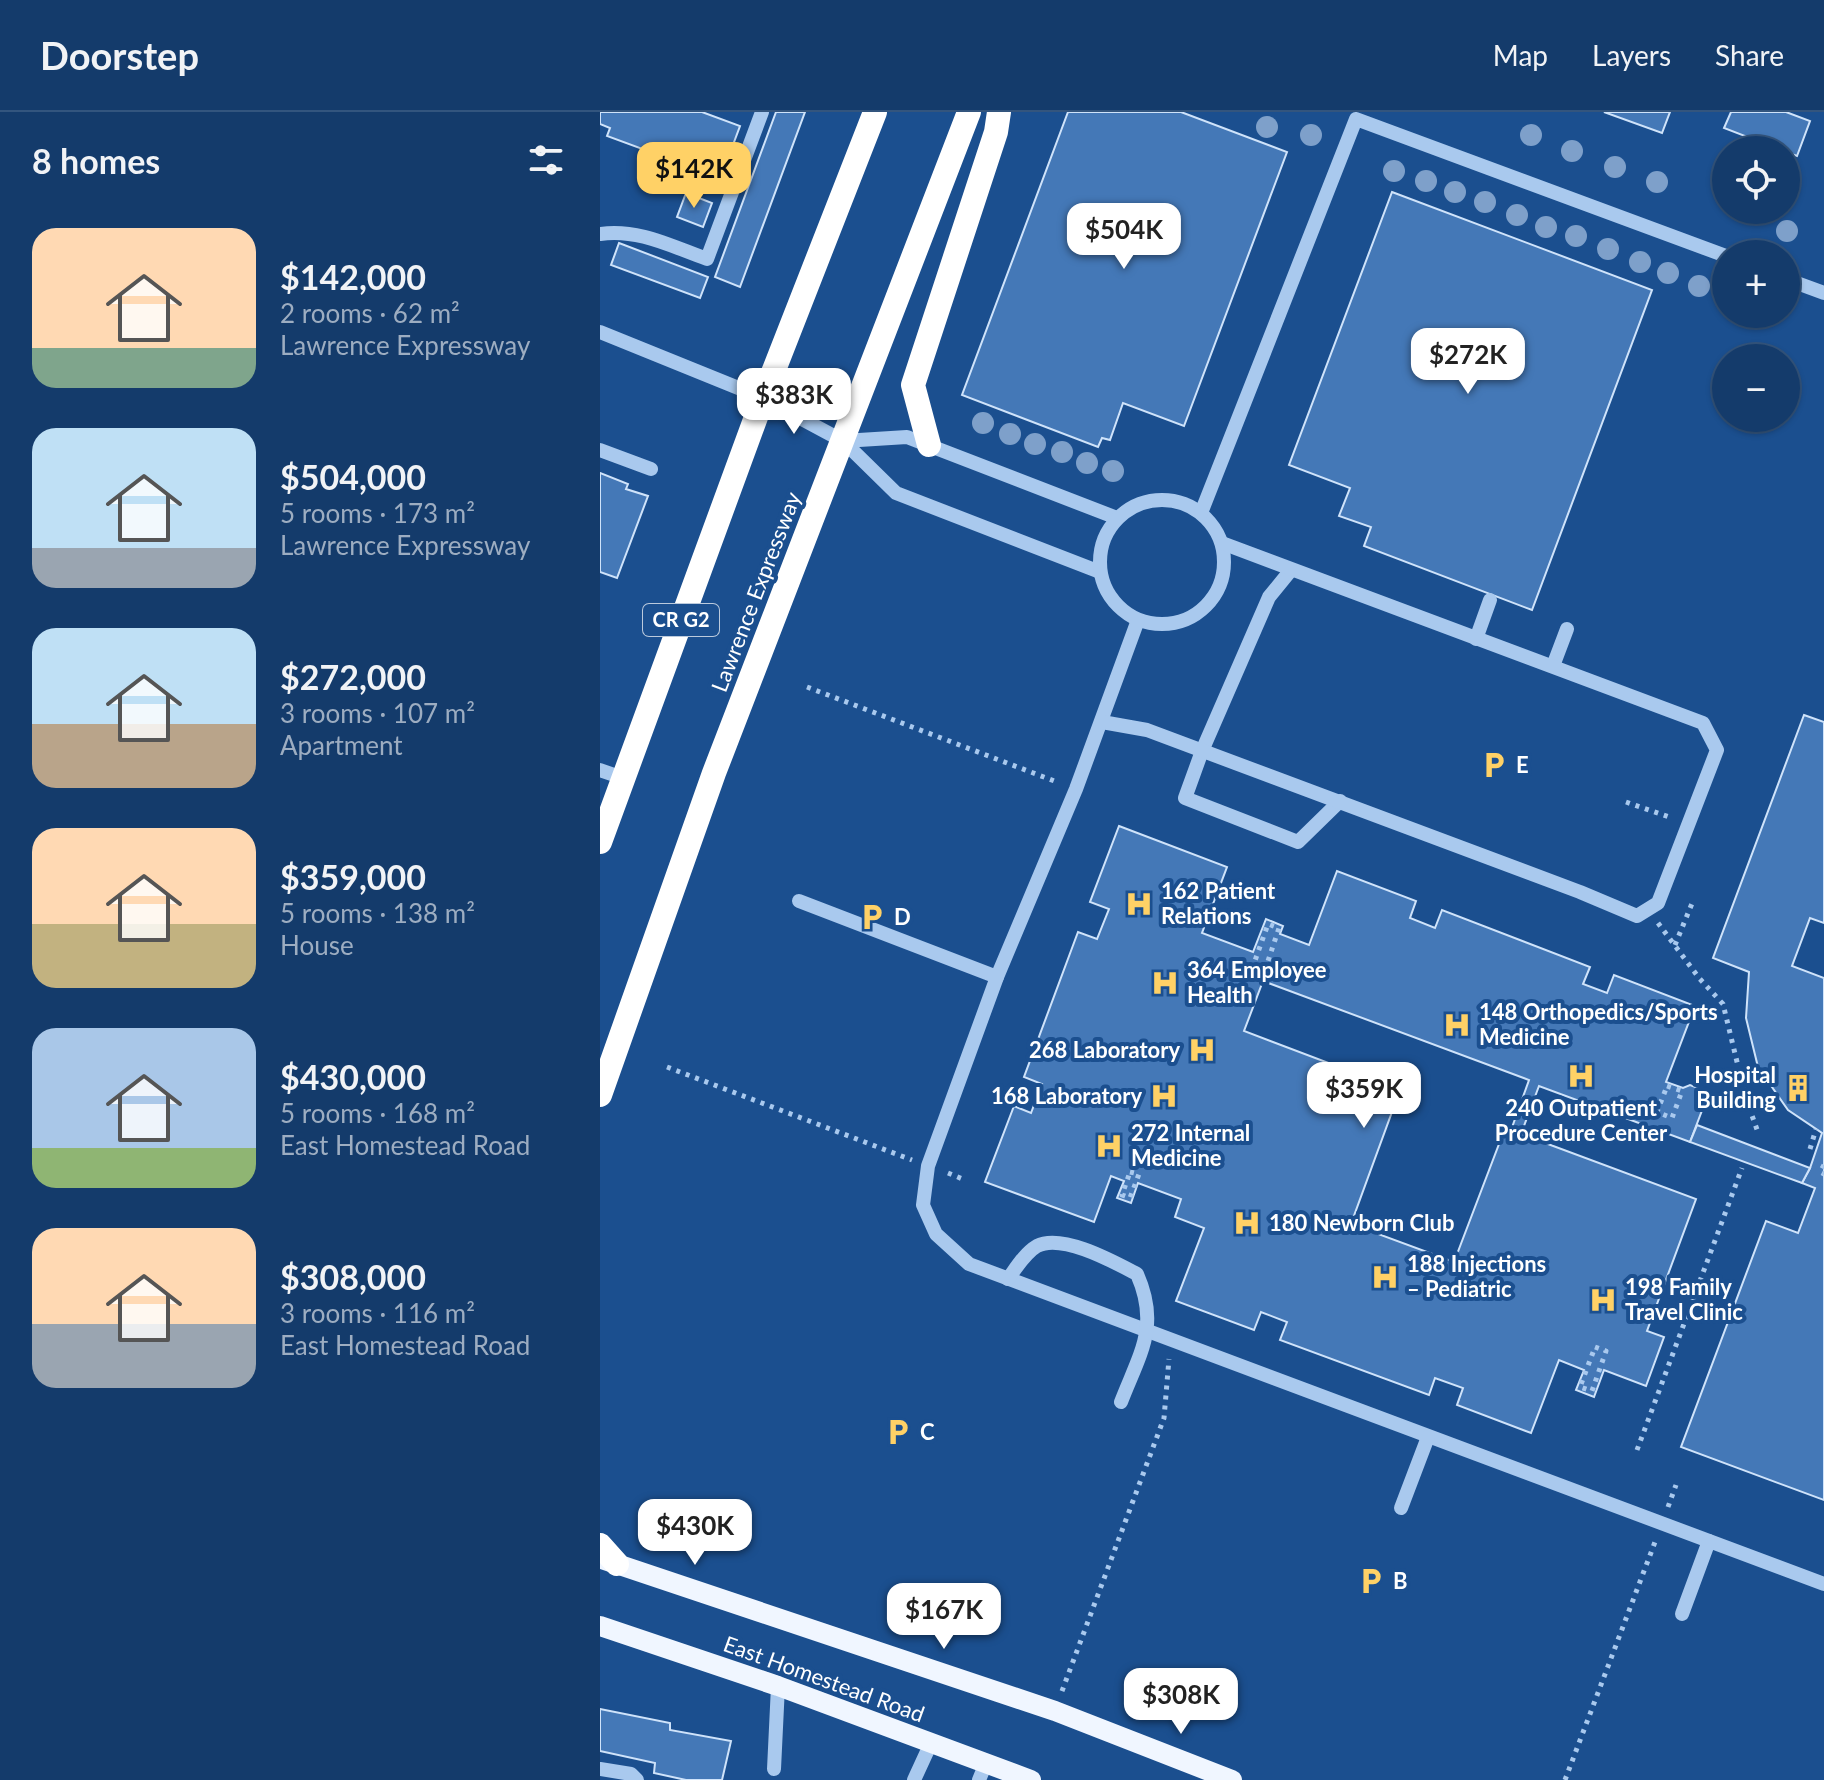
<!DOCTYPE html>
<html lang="en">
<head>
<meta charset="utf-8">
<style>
  body { margin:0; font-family:Lato,sans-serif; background:#1d4271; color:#f1f3f6; height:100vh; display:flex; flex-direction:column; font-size:30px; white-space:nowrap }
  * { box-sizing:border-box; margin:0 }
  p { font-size:26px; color:#9dadc1 }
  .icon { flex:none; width:44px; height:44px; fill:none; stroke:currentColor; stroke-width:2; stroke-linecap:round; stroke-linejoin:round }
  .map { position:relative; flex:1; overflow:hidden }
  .sheet { display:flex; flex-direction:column; background:#143b6b; width:600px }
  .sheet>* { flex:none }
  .tools { position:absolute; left:1112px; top:24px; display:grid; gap:16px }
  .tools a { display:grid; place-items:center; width:88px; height:88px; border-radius:50%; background:#143b6b; box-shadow:0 2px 6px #0004,0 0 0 2px #33557e; font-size:40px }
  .price { position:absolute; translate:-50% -68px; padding:0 18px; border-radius:16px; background:#fff; color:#222; font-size:26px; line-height:52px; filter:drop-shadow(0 2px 4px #0008) }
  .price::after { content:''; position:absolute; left:50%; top:48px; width:24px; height:18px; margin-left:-12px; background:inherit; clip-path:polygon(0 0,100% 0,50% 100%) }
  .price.current { background:#ffd166; color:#111 }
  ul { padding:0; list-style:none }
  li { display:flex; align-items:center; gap:24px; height:200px; padding:0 32px }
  li span { display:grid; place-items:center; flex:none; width:224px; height:160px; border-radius:24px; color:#555 }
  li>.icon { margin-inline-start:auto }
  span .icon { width:96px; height:96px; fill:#fffc; stroke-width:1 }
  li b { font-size:34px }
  h2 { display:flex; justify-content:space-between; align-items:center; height:96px; padding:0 32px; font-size:34px }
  header { display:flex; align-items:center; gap:48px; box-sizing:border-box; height:112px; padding:0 40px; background:#143b6b; border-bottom:2px solid #33557e }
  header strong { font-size:38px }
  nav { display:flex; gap:44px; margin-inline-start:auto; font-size:28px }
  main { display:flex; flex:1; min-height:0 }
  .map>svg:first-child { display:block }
  .building { fill:#4478b7; stroke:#cfe3fa; stroke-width:2; fill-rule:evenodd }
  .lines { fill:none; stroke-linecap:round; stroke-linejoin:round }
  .path { stroke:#a9c9ee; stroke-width:5; stroke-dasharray:4 6; stroke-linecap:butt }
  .minor { stroke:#a9c9ee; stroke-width:14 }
  .major { stroke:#f0f6ff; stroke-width:20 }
  .highway { stroke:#fff; stroke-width:24 }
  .tree { fill:#7ea0ca }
  .labels { text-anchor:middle; stroke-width:8; stroke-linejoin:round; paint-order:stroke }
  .shield { fill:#1b4f8f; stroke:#bbcadd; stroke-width:2 }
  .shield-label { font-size:20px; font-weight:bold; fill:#fff }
  .street-label { font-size:22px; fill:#fff; stroke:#1b4f8f }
  .poi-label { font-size:22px; font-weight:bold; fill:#fff; stroke:#1b4f8f; text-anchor:start }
</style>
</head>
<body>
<header>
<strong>Doorstep</strong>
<nav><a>Map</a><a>Layers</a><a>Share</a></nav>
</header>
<main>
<section class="sheet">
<h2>8 homes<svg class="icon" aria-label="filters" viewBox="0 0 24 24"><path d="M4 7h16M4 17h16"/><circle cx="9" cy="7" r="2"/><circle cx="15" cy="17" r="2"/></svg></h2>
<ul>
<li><span style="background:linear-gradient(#ffd9b3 75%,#7fa58c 0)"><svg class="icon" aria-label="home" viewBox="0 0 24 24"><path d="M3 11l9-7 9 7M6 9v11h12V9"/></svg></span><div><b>$142,000</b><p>2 rooms · 62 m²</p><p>Lawrence Expressway</p></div></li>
<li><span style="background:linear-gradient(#bfe0f5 75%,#9aa5b1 0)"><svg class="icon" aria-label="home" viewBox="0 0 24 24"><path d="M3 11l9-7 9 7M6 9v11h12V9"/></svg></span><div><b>$504,000</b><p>5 rooms · 173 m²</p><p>Lawrence Expressway</p></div></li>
<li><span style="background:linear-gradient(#bfe0f5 60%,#b9a48a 0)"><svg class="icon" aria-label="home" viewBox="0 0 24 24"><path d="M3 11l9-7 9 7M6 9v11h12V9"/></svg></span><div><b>$272,000</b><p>3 rooms · 107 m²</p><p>Apartment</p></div></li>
<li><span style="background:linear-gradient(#ffd9b3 60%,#c2b280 0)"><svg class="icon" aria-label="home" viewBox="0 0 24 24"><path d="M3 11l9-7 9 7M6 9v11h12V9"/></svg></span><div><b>$359,000</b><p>5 rooms · 138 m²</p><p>House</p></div></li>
<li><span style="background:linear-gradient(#a9c7e8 75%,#8fb573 0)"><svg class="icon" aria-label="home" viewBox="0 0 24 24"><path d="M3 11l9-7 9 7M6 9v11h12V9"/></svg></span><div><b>$430,000</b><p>5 rooms · 168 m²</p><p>East Homestead Road</p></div></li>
<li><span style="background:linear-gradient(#ffd9b3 60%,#9aa5b1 0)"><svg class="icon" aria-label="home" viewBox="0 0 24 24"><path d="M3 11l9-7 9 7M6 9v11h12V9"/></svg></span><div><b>$308,000</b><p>3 rooms · 116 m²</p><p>East Homestead Road</p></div></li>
</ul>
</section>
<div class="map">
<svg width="1224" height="1668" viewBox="0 0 1224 1668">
  <rect width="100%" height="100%" fill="#1b4f8f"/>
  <g class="building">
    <path d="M0 0H102L140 14 118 73 56 50 59 43 7 24 10 16 0 12Z"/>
    <path d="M176 0H205L140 175 115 165Z"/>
    <path d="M468 0H581L687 40 584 314 523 291 510 328 502 326 498 335 362 283Z"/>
    <path d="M1004 0H1070L1062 21Z"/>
    <path d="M1131 0H1186L1210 9 1197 44 1124 16Z"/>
    <path d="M792 80 1052 178 932 498 764 434 771 415 739 404 750 376 689 353Z"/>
    <path d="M86 81 112 91 103 115 77 105Z"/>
    <path d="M19 131 108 165 100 186 11 153Z"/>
    <path d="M0 361 28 372 26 377 48 384 17 466 0 460Z"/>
    <path d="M1204 603 1224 610V811L1210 806 1192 854 1224 866V1388L1081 1335 1166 1109 1198 1121 1215 1076 1202 1071 1210 1056 1222 1021 1188 998 1158 955 1146 906 1149 860 1113 846Z"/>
    <path d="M519 714 627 755 602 821 653 840 666 807 683 814 680 822 709 833 737 759 816 789 810 806 835 816 842 798 990 855 983 872 1007 881 1014 863 1095 894 1066 970 1083 976 1090 973 1109 980 1090 1030 939 974 921 1022 1096 1087 1047 1219 1064 1225 1046 1274 1004 1258 994 1285 976 1278 984 1258 959 1248 931 1321 857 1293 863 1276 835 1266 829 1283 680 1228 687 1210 661 1200 654 1218 576 1189 604 1116 575 1105 581 1087 538 1071 531 1091 517 1086 524 1069 511 1064 494 1110 385 1070 414 994 431 1001 442 972 424 965 478 820 497 827 509 797 490 790ZM663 869 929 968 910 1021 904 1019 854 1150 751 1112 800 978 644 919Z"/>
    <path d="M1097 1013 1210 1056 1202 1071 1090 1030Z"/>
    <path d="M0 1597 70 1611V1618L131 1629 122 1668H86L54 1661 55 1651 0 1639Z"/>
  </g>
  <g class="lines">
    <g class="path">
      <path d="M207 575 457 670"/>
      <path d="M1026 690 1072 706"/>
      <path d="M1058 811 1099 866 1123 892 1146 987 1159 1023"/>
      <path d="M1075 833 1093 789"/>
      <path d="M652 857 668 812 679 816 664 861"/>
      <path d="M67 955 312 1048"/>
      <path d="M1067 974 1082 979 1072 1006 1057 1000Z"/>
      <path d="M1210 1037 1216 1017"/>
      <path d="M1224 1053 1220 1060 1224 1062"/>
      <path d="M530 1060 539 1062 530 1086 522 1083Z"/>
      <path d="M348 1061 365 1068"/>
      <path d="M995 1235 1006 1239 992 1279 980 1275Z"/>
      <path d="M1037 1338 1142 1056"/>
      <path d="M1068 1395 1076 1373"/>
      <path d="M462 1579 564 1306 569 1247"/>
      <path d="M965 1668 1055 1430"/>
    </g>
    <g class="minor">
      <path d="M0 122C37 116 73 135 107 147L162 0"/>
      <path d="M1186 167 1224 181"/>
      <path d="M0 220 163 286 243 329 296 381 500 460"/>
      <path d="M243 329 307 325 517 406"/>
      <path d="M0 338 51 357"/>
      <circle cx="562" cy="450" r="62"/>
      <path d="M601 401 756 7 1126 144"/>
      <path d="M691 458 669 485 602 639 585 686 698 730 740 689"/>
      <path d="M538 508 476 677 397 865 328 1054 323 1093 336 1122 369 1152 1224 1472"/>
      <path d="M876 527 890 488"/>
      <path d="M953 554 967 517"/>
      <path d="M502 610 547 618 980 780 1037 804 1058 791 1117 638 1103 611 622 431"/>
      <path d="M0 658 23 666"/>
      <path d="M199 789 397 865"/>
      <path d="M408 1167C416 1156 425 1141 437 1134 462 1121 514 1150 537 1162 560 1214 540 1241 521 1290"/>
      <path d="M801 1396 828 1325"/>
      <path d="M1082 1502 1109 1429"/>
      <path d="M0 1657 31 1662 37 1668"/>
      <path d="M174 1657 178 1574"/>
      <path d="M314 1668 331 1631"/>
      <path d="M379 1668 386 1651"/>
    </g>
    <g class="major">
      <path d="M2 1447 455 1599 632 1668"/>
      <path d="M0 1514 178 1574 431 1668"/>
    </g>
    <g class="highway">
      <path d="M329 333 313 273 396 20 399 0"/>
      <path d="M0 730 163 286 275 0"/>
      <path d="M0 983 114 661 369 0"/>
      <path d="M0 1433 17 1452"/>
    </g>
  </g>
  <g class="tree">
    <circle cx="667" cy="15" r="11"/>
    <circle cx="711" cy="23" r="11"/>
    <circle cx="931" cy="23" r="11"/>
    <circle cx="972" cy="39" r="11"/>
    <circle cx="1015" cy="55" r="11"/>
    <circle cx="794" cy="59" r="11"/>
    <circle cx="826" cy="69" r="11"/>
    <circle cx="1057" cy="70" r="11"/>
    <circle cx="855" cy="80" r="11"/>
    <circle cx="885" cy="90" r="11"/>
    <circle cx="917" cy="103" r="11"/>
    <circle cx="946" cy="115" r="11"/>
    <circle cx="1187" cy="119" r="11"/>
    <circle cx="976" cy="124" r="11"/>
    <circle cx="1008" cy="137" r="11"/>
    <circle cx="1040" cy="150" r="11"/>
    <circle cx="1068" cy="161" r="11"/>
    <circle cx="1099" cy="174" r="11"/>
    <circle cx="383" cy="311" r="11"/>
    <circle cx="410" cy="322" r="11"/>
    <circle cx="435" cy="332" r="11"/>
    <circle cx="462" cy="340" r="11"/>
    <circle cx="487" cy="351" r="11"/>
    <circle cx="513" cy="359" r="11"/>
  </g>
  <defs>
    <g id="parking-bare" transform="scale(2.16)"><path d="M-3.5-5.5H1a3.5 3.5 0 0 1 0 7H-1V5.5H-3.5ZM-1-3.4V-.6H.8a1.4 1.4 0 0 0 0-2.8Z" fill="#ffd166" stroke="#1b4f8f" stroke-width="2.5" paint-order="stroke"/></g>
    <g id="hospital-bare" transform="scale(2.16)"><path d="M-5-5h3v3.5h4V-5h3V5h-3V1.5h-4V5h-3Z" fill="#ffd166" stroke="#1b4f8f" stroke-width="2.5" paint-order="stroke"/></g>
    <g id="building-bare" transform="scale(2.16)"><path d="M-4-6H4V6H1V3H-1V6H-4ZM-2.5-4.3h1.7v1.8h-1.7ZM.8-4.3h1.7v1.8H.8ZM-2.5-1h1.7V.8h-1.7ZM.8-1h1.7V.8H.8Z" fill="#ffd166" stroke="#1b4f8f" stroke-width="2.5" paint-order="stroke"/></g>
  </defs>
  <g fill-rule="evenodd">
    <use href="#parking-bare" x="894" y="653"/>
    <use href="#hospital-bare" x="539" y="792"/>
    <use href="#parking-bare" x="272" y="805"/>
    <use href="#hospital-bare" x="565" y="871"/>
    <use href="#hospital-bare" x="857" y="913"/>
    <use href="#hospital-bare" x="602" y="938"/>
    <use href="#hospital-bare" x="981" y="964"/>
    <use href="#building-bare" x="1198" y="976"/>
    <use href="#hospital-bare" x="564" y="984"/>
    <use href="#hospital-bare" x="509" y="1034"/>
    <use href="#hospital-bare" x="647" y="1111"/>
    <use href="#hospital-bare" x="785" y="1165"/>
    <use href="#hospital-bare" x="1003" y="1188"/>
    <use href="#parking-bare" x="298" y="1320"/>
    <use href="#parking-bare" x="771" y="1469"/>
  </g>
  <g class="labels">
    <rect class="shield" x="43" y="492" width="76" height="32" rx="6"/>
    <g class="shield-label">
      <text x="81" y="515">CR G2</text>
    </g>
    <g class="street-label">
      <text transform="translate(156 480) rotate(-69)" y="8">Lawrence Expressway</text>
      <text transform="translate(224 1567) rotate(20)" y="8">East Homestead Road</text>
    </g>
    <g class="poi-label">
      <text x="916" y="661">E</text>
      <text x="561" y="787">162 Patient<tspan x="561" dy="25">Relations</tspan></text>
      <text x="294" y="813">D</text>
      <text x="587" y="866">364 Employee<tspan x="587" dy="25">Health</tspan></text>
      <text x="879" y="908">148 Orthopedics/Sports<tspan x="879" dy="25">Medicine</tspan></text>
      <text x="580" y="946" text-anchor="end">268 Laboratory</text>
      <text x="1176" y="971" text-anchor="end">Hospital<tspan x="1176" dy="25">Building</tspan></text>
      <text x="542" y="992" text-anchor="end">168 Laboratory</text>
      <text x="981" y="1004" text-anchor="middle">240 Outpatient<tspan x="981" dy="25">Procedure Center</tspan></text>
      <text x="531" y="1029">272 Internal<tspan x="531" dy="25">Medicine</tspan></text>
      <text x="669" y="1119">180 Newborn Club</text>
      <text x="807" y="1160">188 Injections<tspan x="807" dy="25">– Pediatric</tspan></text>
      <text x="1025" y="1183">198 Family<tspan x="1025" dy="25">Travel Clinic</tspan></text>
      <text x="320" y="1328">C</text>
      <text x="793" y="1477">B</text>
    </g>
  </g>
</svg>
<div class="tools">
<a><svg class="icon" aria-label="locate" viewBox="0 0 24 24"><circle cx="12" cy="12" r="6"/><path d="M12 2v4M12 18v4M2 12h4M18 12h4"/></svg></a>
<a>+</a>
<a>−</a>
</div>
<b class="price current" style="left:94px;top:98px">$142K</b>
<b class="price" style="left:524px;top:159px">$504K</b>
<b class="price" style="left:868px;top:284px">$272K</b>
<b class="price" style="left:194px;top:324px">$383K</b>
<b class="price" style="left:764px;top:1018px">$359K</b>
<b class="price" style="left:95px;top:1455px">$430K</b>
<b class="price" style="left:344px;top:1539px">$167K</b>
<b class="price" style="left:581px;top:1624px">$308K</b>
</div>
</main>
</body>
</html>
